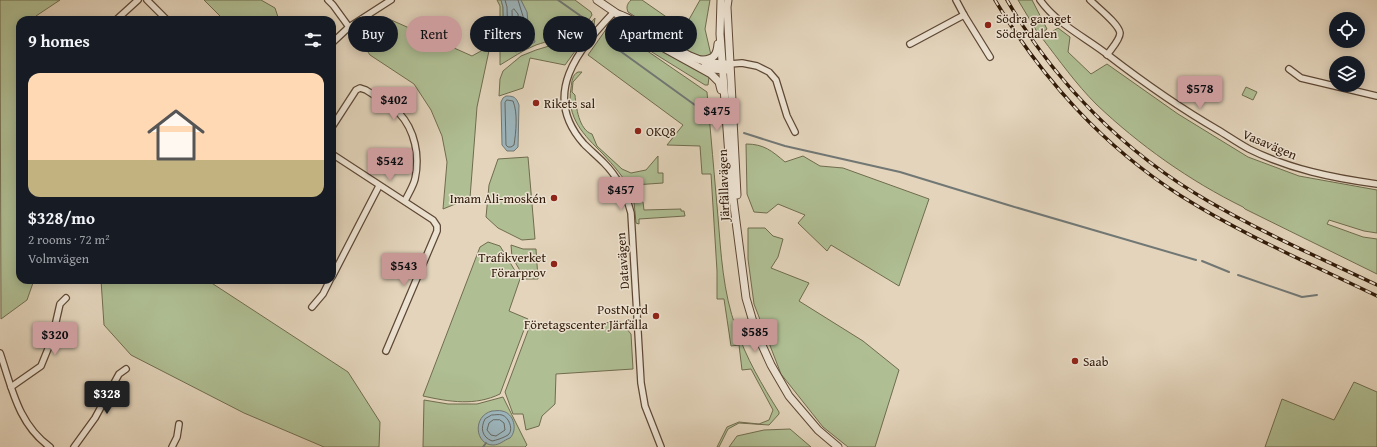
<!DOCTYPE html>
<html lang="en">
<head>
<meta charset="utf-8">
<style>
  body { margin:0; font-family:"Gentium Book Plus",serif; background:#242831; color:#f1f3f6; height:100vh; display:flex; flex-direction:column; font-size:15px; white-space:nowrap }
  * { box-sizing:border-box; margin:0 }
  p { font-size:13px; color:#9ea1a6 }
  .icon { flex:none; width:22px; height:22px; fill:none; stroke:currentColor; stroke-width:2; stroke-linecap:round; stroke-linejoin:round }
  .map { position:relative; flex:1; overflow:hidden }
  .side { position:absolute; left:16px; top:16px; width:320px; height:268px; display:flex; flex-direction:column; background:#171b24; border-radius:12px; box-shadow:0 2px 10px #0003 }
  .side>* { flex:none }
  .hud { position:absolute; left:348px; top:16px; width:380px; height:36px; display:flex; gap:8px }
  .controls { position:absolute; left:1329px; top:12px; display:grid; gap:8px }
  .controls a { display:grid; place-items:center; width:36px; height:36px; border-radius:50%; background:#171b24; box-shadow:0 2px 10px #0003; font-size:20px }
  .price { position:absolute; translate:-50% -34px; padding:0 9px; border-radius:4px; background:#c59692; color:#111; font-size:13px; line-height:26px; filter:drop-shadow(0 1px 2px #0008) }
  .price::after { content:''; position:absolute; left:50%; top:24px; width:12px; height:9px; margin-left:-6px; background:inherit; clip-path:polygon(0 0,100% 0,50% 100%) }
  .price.current { background:#222; color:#fff }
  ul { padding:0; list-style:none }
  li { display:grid; align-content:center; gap:8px; height:212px; padding:0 12px }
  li+li { border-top:1px solid #363941 }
  li span { display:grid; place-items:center; height:124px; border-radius:12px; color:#555 }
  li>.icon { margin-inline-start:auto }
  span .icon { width:72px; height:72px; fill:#fffc; stroke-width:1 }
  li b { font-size:17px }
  h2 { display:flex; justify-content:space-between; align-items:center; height:48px; padding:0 12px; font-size:17px }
  .chip { padding:0 14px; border-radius:18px; background:#171b24; box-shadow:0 2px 10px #0003; font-size:14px; line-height:36px }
  .chip.current { background:#c59692; color:#111 }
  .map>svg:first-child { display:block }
  .green { fill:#afbe93; stroke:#706c4e }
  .water { fill:#9cb5bc; stroke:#717774 }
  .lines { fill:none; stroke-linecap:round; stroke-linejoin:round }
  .shore { stroke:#666862; stroke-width:1 }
  .stream { stroke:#717774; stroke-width:2 }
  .minor-casing { stroke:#5e4835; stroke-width:8 }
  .tertiary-casing { stroke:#5e4835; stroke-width:9 }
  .minor { stroke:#ede3d3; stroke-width:5.5 }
  .tertiary { stroke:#ede3d3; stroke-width:7 }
  .rail-casing { stroke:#311a08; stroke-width:3.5 }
  .rail { stroke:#ede3d3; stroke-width:2; stroke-dasharray:6; stroke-linecap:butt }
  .poi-dot { fill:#8f2418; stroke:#ede3d3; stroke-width:1.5 }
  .labels { text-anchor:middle; stroke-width:3; stroke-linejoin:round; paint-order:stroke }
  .poi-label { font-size:13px; fill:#311a08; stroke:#ede3d3; text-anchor:start }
  .street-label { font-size:13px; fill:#311a08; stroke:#ede3d3 }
</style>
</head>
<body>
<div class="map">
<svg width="1377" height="447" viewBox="0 0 1377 447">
  <rect width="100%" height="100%" fill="#e3d4bb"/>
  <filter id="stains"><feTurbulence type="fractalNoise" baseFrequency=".005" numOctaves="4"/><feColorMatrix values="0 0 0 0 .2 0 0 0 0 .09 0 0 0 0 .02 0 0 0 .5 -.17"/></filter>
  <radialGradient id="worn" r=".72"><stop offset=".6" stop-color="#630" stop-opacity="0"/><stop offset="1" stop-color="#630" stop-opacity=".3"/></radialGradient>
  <g class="green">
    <path d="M0 0H60L36 16 38 20H20V280H34L27 300 1 319Z"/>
    <path d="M204 0H261L275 8 279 20H224Z"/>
    <path d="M497 0H501L503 7 504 46 531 28C526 19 525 9 521 0H575L591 12 592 15C578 38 559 37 536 45 523 50 512 58 500 65V6Z"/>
    <path d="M631 0H642L678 25 687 23 700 0H710L705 29 711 55 706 57 695 55 628 12C626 7 627 4 631 0Z"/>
    <path d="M1018 0H1032L1047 29 1039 35Z"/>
    <path d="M595 18 594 25 565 65 530 58 523 88 499 96 500 79 503 71 521 56 536 50 572 39 584 31Z"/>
    <path d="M389 19 472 56 490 46 477 107 470 198 443 209 447 162 442 136 431 110 414 84 370 55 361 42 374 35Z"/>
    <path d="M619 24 624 26 665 53 697 69 709 77 708 85H705L639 44 616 25Z"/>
    <path d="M611 26 707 92C711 134 714 175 718 217 721 254 723 292 736 328 746 358 762 385 779 412V414L769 425 739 423 728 429 719 447H717L727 427 739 422 759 424 769 420 773 410 751 369 742 370 739 345 731 346 724 299H717V271L711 174H702L700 146 667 145 683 125 588 55 607 28Z"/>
    <path d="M1058 28 1070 37 1068 52 1091 74 1107 64 1178 114 1248 157 1299 176 1377 190V233L1364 231 1329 220 1327 224 1363 237 1377 239V274L1245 209 1243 207C1190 181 1139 145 1096 104 1076 84 1059 60 1042 38Z"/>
    <path d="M578 72H582L573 82 572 92 575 95C576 107 579 130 592 134L597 146 622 169 631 173 646 170 658 156V173H663V183L634 185V190L631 191C624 177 613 165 603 154 584 135 566 118 571 88 572 81 572 75 578 72Z"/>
    <path d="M1246 87 1257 92 1253 100 1242 95Z"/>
    <path d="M746 144C764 144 772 151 785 162L803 156 820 166 843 168 929 199 899 286 831 245 827 251 798 223 805 215 778 204 767 213 754 212 747 194Z"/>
    <path d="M528 157 535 239 522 240 498 228 486 217 489 185 498 159Z"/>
    <path d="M636 200H641L643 202 644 210 681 209V211H684L685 216 639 219V224L636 223 634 202Z"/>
    <path d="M748 228H765L773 236 783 239 778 257 771 268 809 283 799 301 863 341 899 370 875 447H848L823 427 781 374 754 304 748 259Z"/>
    <path d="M488 242 500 246 520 279 509 311 528 319 500 394C475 406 450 402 423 396L480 247Z"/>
    <path d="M511 245 523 249H536L538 279H525L512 257Z"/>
    <path d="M101 280H207L348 372 380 422 379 447H324L244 413 131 355 104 325Z"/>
    <path d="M621 322 631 334 633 369 556 374 555 404 542 416 539 426 526 430 523 414H513L505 392 529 328 548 325Z"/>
    <path d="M1354 382 1377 392V447H1265L1282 399 1334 420Z"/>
    <path d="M503 397 527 445 525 447H423L424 400 448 404H477Z"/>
    <path d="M790 429 811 447H729L737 436 764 430Z"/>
  </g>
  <g class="water">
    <path d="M501 0H521L527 12 528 22 531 28 535 42 516 52 504 46 503 7Z"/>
    <path d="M506 96C514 96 516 97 519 105L518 147 514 151H507L502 145 501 102 503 98Z"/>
    <path d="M492 411C495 411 499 410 502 411 514 413 518 430 510 438 504 440 500 445 493 445 475 445 472 416 492 411Z"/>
  </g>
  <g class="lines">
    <g class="shore">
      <path d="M505 0 507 7 508 43 516 47 528 41 530 39 518 0"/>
      <path d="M514 9 518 14 519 24 524 36 523 38 516 42 513 39 512 11Z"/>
      <path d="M507 100 513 101C518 113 516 132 514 145L511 147H508L506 145 505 103Z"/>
      <path d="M492 415C495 415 499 414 502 415 509 417 514 430 508 435 503 438 497 440 492 441 482 437 480 428 485 419Z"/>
      <path d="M500 420 504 423 505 430 496 436 491 435 487 430 489 423 493 420Z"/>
    </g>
    <g class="stream">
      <path d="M558 0 585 19"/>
      <path d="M608 39 616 48 706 113"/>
      <path d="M744 133 785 146 900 172 1008 205 1196 260"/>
      <path d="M1202 261 1229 272"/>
      <path d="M1238 275 1302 297 1317 295"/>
      <path d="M483 447 486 443"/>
    </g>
    <g class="minor-casing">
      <g id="minor">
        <path d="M147 0 167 20"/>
        <path d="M328 0 333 5 349 27"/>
        <path d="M956 0 964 15 990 57"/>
        <path d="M1040 0C1057 24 1085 37 1108 55 1143 82 1180 108 1218 130 1228 136 1238 143 1249 149 1289 169 1333 178 1377 184"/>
        <path d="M1090 0C1097 7 1119 24 1120 33 1120 40 1111 49 1107 55"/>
        <path d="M614 12C578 50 540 95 584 144 590 150 597 156 604 163 618 177 626 194 631 213L641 383 645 406 661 447"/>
        <path d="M116 20 138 0"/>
        <path d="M332 43 349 27 391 0"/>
        <path d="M910 44 964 15"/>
        <path d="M730 64 742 63 757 66 769 72 776 80 787 116 795 132"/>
        <path d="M1289 69 1301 78 1377 96"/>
        <path d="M332 127 356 90 360 88 366 90C377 97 389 104 399 113 415 130 420 156 415 179 413 187 408 194 405 201"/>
        <path d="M332 154 433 220 437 226V231L386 351"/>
        <path d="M332 277 379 186"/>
        <path d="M312 307 323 294 330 280"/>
        <path d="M0 353C12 388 18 424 50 447"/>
        <path d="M11 387 41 366 52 339 60 304 66 298"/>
        <path d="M74 447 95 418 119 374 126 369"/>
        <path d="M172 447 177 437 179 424"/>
      </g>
    </g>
    <g class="tertiary-casing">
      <g id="tertiary">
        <path d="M597 0 616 13 628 25 644 37 711 74 719 82 721 90"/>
        <path d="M721 0 720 34 731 183 746 298 756 332 771 365 789 396 818 430 838 447"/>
        <path d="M728 0 727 7 737 195"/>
        <path d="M618 14C657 28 680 64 726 64"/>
        <path d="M703 60C714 59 717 55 718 44"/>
        <path d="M704 67 712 69 727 70"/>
      </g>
    </g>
    <use href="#minor" class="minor"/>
    <use href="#tertiary" class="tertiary"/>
    <g class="rail-casing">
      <g id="rail">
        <path d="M995 0C1041 78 1104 147 1181 196 1243 235 1311 264 1377 296"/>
        <path d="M1007 0C1055 83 1125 153 1208 201 1263 233 1320 258 1377 285"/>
      </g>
    </g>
    <use href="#rail" class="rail"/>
  </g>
  <g class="poi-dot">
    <circle cx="988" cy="25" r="4"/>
    <circle cx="536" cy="103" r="4"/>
    <circle cx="638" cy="131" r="4"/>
    <circle cx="554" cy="198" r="4"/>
    <circle cx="554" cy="264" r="4"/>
    <circle cx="656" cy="316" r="4"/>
    <circle cx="1075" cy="361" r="4"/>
  </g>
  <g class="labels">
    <g class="poi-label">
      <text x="996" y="23">Södra garaget<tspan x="996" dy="15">Söderdalen</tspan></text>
      <text x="544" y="108">Rikets sal</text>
      <text x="646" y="136">OKQ8</text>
      <text x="546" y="203" text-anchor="end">Imam Ali-moskén</text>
      <text x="546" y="262" text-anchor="end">Trafikverket<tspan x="546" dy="15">Förarprov</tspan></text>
      <text x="648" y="314" text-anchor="end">PostNord<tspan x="648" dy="15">Företagscenter Järfälla</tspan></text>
      <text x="1083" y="366">Saab</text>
    </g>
    <g class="street-label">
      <text transform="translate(1270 144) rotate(23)" y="5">Vasavägen</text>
      <text transform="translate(723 185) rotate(-92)" y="5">Järfällavägen</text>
      <text transform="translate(622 261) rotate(-94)" y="5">Datavägen</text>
    </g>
  </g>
  <rect width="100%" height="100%" filter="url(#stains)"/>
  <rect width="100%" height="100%" fill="url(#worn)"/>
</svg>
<div class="controls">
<a><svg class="icon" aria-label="locate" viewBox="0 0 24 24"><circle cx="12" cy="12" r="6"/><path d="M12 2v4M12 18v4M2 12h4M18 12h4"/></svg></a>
<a><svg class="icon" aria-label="layers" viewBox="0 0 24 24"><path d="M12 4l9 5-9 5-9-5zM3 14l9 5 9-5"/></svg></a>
</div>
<b class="price" style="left:1200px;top:110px">$578</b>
<b class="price" style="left:394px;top:121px">$402</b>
<b class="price" style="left:717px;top:132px">$475</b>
<b class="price" style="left:390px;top:182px">$542</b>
<b class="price" style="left:621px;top:211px">$457</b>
<b class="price" style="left:404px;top:287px">$543</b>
<b class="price" style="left:755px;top:353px">$585</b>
<b class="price" style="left:55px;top:356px">$320</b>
<b class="price current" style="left:107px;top:415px">$328</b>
<div class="hud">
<a class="chip">Buy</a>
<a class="chip current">Rent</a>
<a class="chip">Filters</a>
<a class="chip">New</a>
<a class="chip">Apartment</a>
</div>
<section class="side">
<h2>9 homes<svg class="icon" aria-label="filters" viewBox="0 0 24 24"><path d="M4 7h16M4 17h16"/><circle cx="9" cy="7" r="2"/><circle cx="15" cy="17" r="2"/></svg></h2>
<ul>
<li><span style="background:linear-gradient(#ffd9b3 70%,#c2b280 0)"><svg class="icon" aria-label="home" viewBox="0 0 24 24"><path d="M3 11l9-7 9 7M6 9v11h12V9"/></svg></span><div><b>$328/mo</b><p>2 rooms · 72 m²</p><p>Volmvägen</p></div></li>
</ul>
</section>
</div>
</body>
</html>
